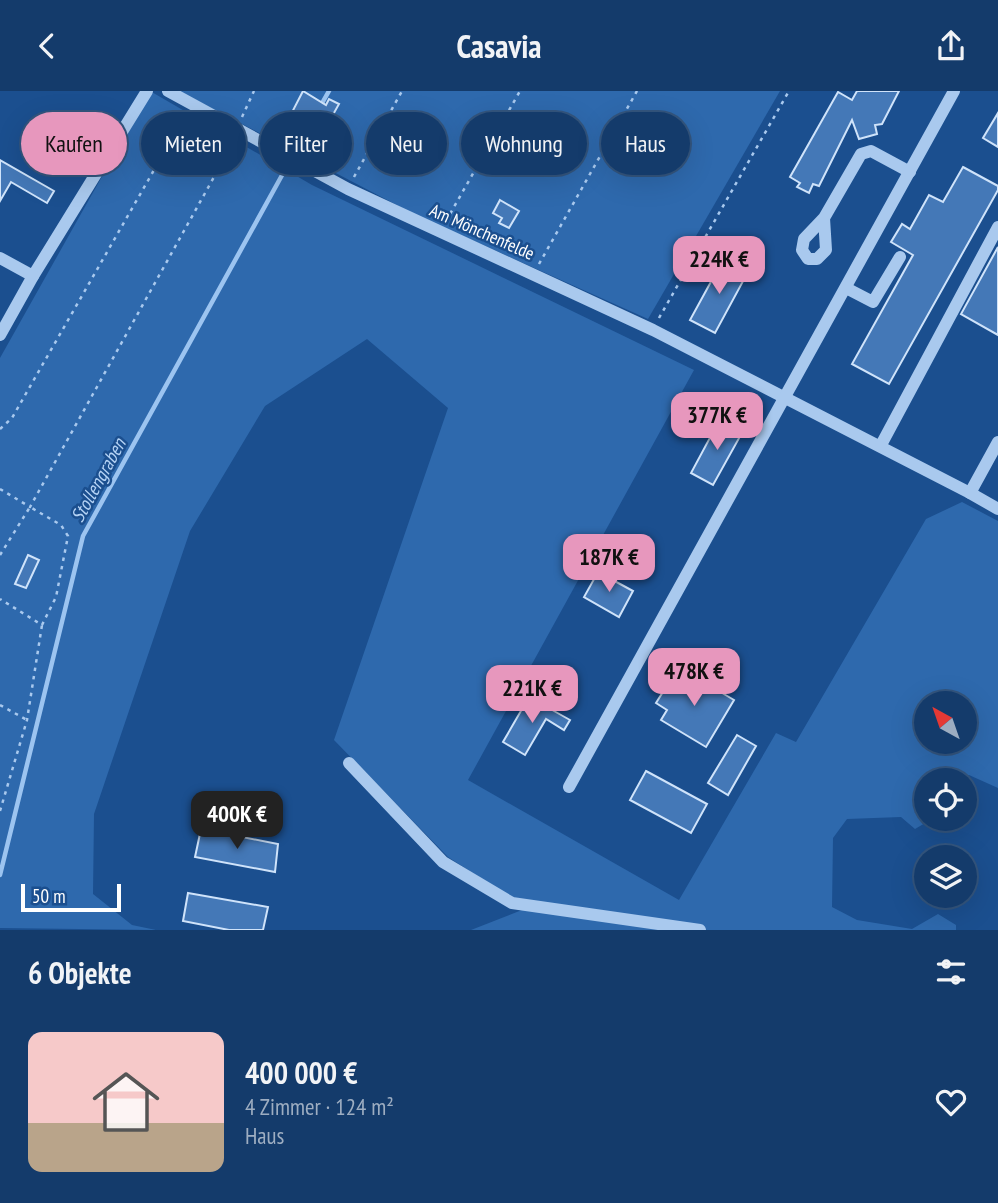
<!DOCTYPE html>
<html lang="de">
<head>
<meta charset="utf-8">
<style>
  body { margin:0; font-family:"PT Sans Narrow",sans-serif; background:#214673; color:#f1f3f6; height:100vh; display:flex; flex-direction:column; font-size:26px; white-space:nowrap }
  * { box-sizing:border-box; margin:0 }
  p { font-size:23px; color:#9dadc1 }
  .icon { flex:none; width:38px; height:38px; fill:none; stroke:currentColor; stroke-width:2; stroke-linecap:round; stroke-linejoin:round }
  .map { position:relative; height:839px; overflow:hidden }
  .drawer { display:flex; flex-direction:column; background:#143b6b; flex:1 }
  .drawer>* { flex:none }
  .guide { position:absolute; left:21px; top:21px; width:957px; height:63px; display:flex; gap:14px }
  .needle { width:46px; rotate:320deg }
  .tools { position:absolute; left:914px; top:600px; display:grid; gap:14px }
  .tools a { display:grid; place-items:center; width:63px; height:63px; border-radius:50%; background:#143b6b; box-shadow:0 7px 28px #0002,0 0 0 2px #33557e; font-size:35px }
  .scale { position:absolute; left:21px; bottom:18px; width:100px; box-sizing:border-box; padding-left:7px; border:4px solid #fff; border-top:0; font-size:19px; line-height:24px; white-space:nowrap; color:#fff; -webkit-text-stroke:5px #1b4f8f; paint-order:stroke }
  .price { position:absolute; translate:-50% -60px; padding:0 16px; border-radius:14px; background:#e797bd; color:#111; font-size:23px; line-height:46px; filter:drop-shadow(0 2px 4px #0008) }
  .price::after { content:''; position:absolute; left:50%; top:42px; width:21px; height:16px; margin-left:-10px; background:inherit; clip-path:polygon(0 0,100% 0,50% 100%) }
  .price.on { background:#222; color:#fff }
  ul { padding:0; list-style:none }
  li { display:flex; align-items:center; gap:21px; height:175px; padding:0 28px }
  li+li { border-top:2px solid #33557e }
  li span { display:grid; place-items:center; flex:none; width:196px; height:140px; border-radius:14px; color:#555 }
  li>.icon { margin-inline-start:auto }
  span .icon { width:84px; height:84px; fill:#fffc; stroke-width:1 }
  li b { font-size:30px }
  h2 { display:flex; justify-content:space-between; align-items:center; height:84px; padding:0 28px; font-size:30px }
  .chip { padding:0 24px; border-radius:32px; background:#143b6b; box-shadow:0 7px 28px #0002,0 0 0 2px #33557e; font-size:24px; line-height:63px }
  .chip.on { background:#e797bd; color:#111 }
  header { display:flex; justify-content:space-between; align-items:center; height:91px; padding:0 28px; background:#143b6b; font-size:32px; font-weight:600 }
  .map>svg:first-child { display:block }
  .green { fill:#2e69ad; fill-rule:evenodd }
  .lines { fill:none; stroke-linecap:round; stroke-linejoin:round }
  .stream { stroke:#9cc4f0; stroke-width:4.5 }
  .building { fill:#4478b7; stroke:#cfe3fa; stroke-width:2 }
  .path { stroke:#a9c9ee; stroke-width:2.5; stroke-dasharray:3.5 5; stroke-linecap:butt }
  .minor { stroke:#a9c9ee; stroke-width:12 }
  .labels { text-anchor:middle; stroke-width:5; stroke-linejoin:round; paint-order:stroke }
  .street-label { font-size:18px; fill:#fff; stroke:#1b4f8f }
  .water-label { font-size:19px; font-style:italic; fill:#b5d3f5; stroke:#1b4f8f }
</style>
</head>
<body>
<header><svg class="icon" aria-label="back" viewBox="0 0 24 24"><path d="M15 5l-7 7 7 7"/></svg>Casavia<svg class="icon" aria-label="share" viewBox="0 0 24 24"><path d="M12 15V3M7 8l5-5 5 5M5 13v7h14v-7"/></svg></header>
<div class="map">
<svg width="998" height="839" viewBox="0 0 998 839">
  <rect width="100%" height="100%" fill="#1b4f8f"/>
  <g class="green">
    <path d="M150 0 312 94 694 279 468 689 679 809 776 642 796 651 926 428 962 411 998 430V697L969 684 951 689 926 690V728H932L915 738 901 726 847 728 833 747 832 816 857 829 912 838 938 823 956 834V839H471L527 817 448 766 334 649 448 317 367 248 265 315 190 440 94 723 93 803 132 834 156 839 0 837V267ZM926 612H964V651H926Z"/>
    <path d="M179 0H780L648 228 414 123Z"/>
  </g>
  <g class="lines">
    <g class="stream">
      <path d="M321 14 329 0"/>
      <path d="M299 55 308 37"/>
      <path d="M0 784 83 445 286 77"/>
    </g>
  </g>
  <g class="building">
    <path d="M303 0 326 14 329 8 339 13 316 54 307 49 311 42 288 29Z"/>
    <path d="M857 0H899L882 33 875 34 877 43 859 48 852 29 819 95 813 93 809 102 797 96 800 92 790 86 838 1 852 9Z"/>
    <path d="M998 22V56L983 47Z"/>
    <path d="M0 69 54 100 47 112 11 91 0 110Z"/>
    <path d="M963 76 998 95V99L889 293 852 273 913 164 891 151 902 133 910 138 929 104 943 111Z"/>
    <path d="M500 109 519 120 509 137 499 132 502 127 493 122Z"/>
    <path d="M998 156V244L961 223Z"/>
    <path d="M724 167 748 181 715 242 690 229Z"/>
    <path d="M720 328 743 340 713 394 691 382Z"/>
    <path d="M28 464 39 469 26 497 15 493Z"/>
    <path d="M598 481 633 500 619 526 584 506Z"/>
    <path d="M690 583 734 609 706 656 661 629 667 619 656 612 673 585 685 592Z"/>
    <path d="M529 606 570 629 564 639 546 628 525 664 503 651Z"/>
    <path d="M737 644 756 655 728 704 708 692Z"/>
    <path d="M646 680 707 713 691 742 630 709Z"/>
    <path d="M201 738 278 753 275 781 195 766Z"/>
    <path d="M188 802 268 816 263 839H229L183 830Z"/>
  </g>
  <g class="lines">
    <g class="path">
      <path d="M242 26 254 0"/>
      <path d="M354 86 402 0"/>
      <path d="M446 130 520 0"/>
      <path d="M539 173 637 0"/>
      <path d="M659 227 789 0"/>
      <path d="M0 338 12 327 185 25"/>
      <path d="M0 398 30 416 214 86 232 48"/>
      <path d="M0 464 30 416 61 434 68 445 56 506 42 534 0 508"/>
      <path d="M0 614 27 629"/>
      <path d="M0 720 27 629 42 534"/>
    </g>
    <g class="minor">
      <path d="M168 0 348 98 653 239 970 402"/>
      <path d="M824 127 826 159 817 168H808L802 159 804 148 824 127 861 63 871 60 910 81"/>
      <path d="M0 167 33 185 147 0"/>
      <path d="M846 197 873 211 900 166"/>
      <path d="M0 244 33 185"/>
      <path d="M998 351 970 402 998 418"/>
      <path d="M881 354 998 136"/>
      <path d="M349 672 443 771 512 812 700 839"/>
      <path d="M569 696 954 0"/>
    </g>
  </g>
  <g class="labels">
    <g class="street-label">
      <text transform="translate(482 141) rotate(24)" y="6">Am Mönchenfelde</text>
    </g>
    <g class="water-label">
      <text transform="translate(98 389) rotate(-61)" y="7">Stollengraben</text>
    </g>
  </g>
</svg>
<div class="tools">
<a><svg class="needle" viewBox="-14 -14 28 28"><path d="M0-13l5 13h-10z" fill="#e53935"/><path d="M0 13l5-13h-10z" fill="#9dadc1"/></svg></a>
<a><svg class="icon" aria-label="locate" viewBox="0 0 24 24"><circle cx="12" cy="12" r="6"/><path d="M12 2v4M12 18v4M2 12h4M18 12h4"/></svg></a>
<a><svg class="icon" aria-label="layers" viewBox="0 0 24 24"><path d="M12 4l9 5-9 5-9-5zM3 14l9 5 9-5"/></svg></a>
</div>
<div class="scale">50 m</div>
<b class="price" style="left:719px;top:205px">224K €</b>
<b class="price" style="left:717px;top:361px">377K €</b>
<b class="price" style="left:609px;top:503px">187K €</b>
<b class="price" style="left:694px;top:617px">478K €</b>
<b class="price" style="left:532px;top:634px">221K €</b>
<b class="price on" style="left:237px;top:760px">400K €</b>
<div class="guide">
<a class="chip on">Kaufen</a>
<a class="chip">Mieten</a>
<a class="chip">Filter</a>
<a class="chip">Neu</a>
<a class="chip">Wohnung</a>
<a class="chip">Haus</a>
</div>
</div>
<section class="drawer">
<h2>6 Objekte<svg class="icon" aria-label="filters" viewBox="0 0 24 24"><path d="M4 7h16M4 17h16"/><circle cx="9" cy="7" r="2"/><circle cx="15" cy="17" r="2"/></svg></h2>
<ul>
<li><span style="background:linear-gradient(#f6c9c9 65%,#b9a48a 0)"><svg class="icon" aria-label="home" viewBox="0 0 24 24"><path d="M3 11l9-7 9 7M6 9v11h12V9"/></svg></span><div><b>400 000 €</b><p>4 Zimmer · 124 m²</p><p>Haus</p></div><svg class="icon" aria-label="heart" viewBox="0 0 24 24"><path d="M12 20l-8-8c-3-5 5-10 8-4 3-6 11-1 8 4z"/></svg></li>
</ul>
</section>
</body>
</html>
